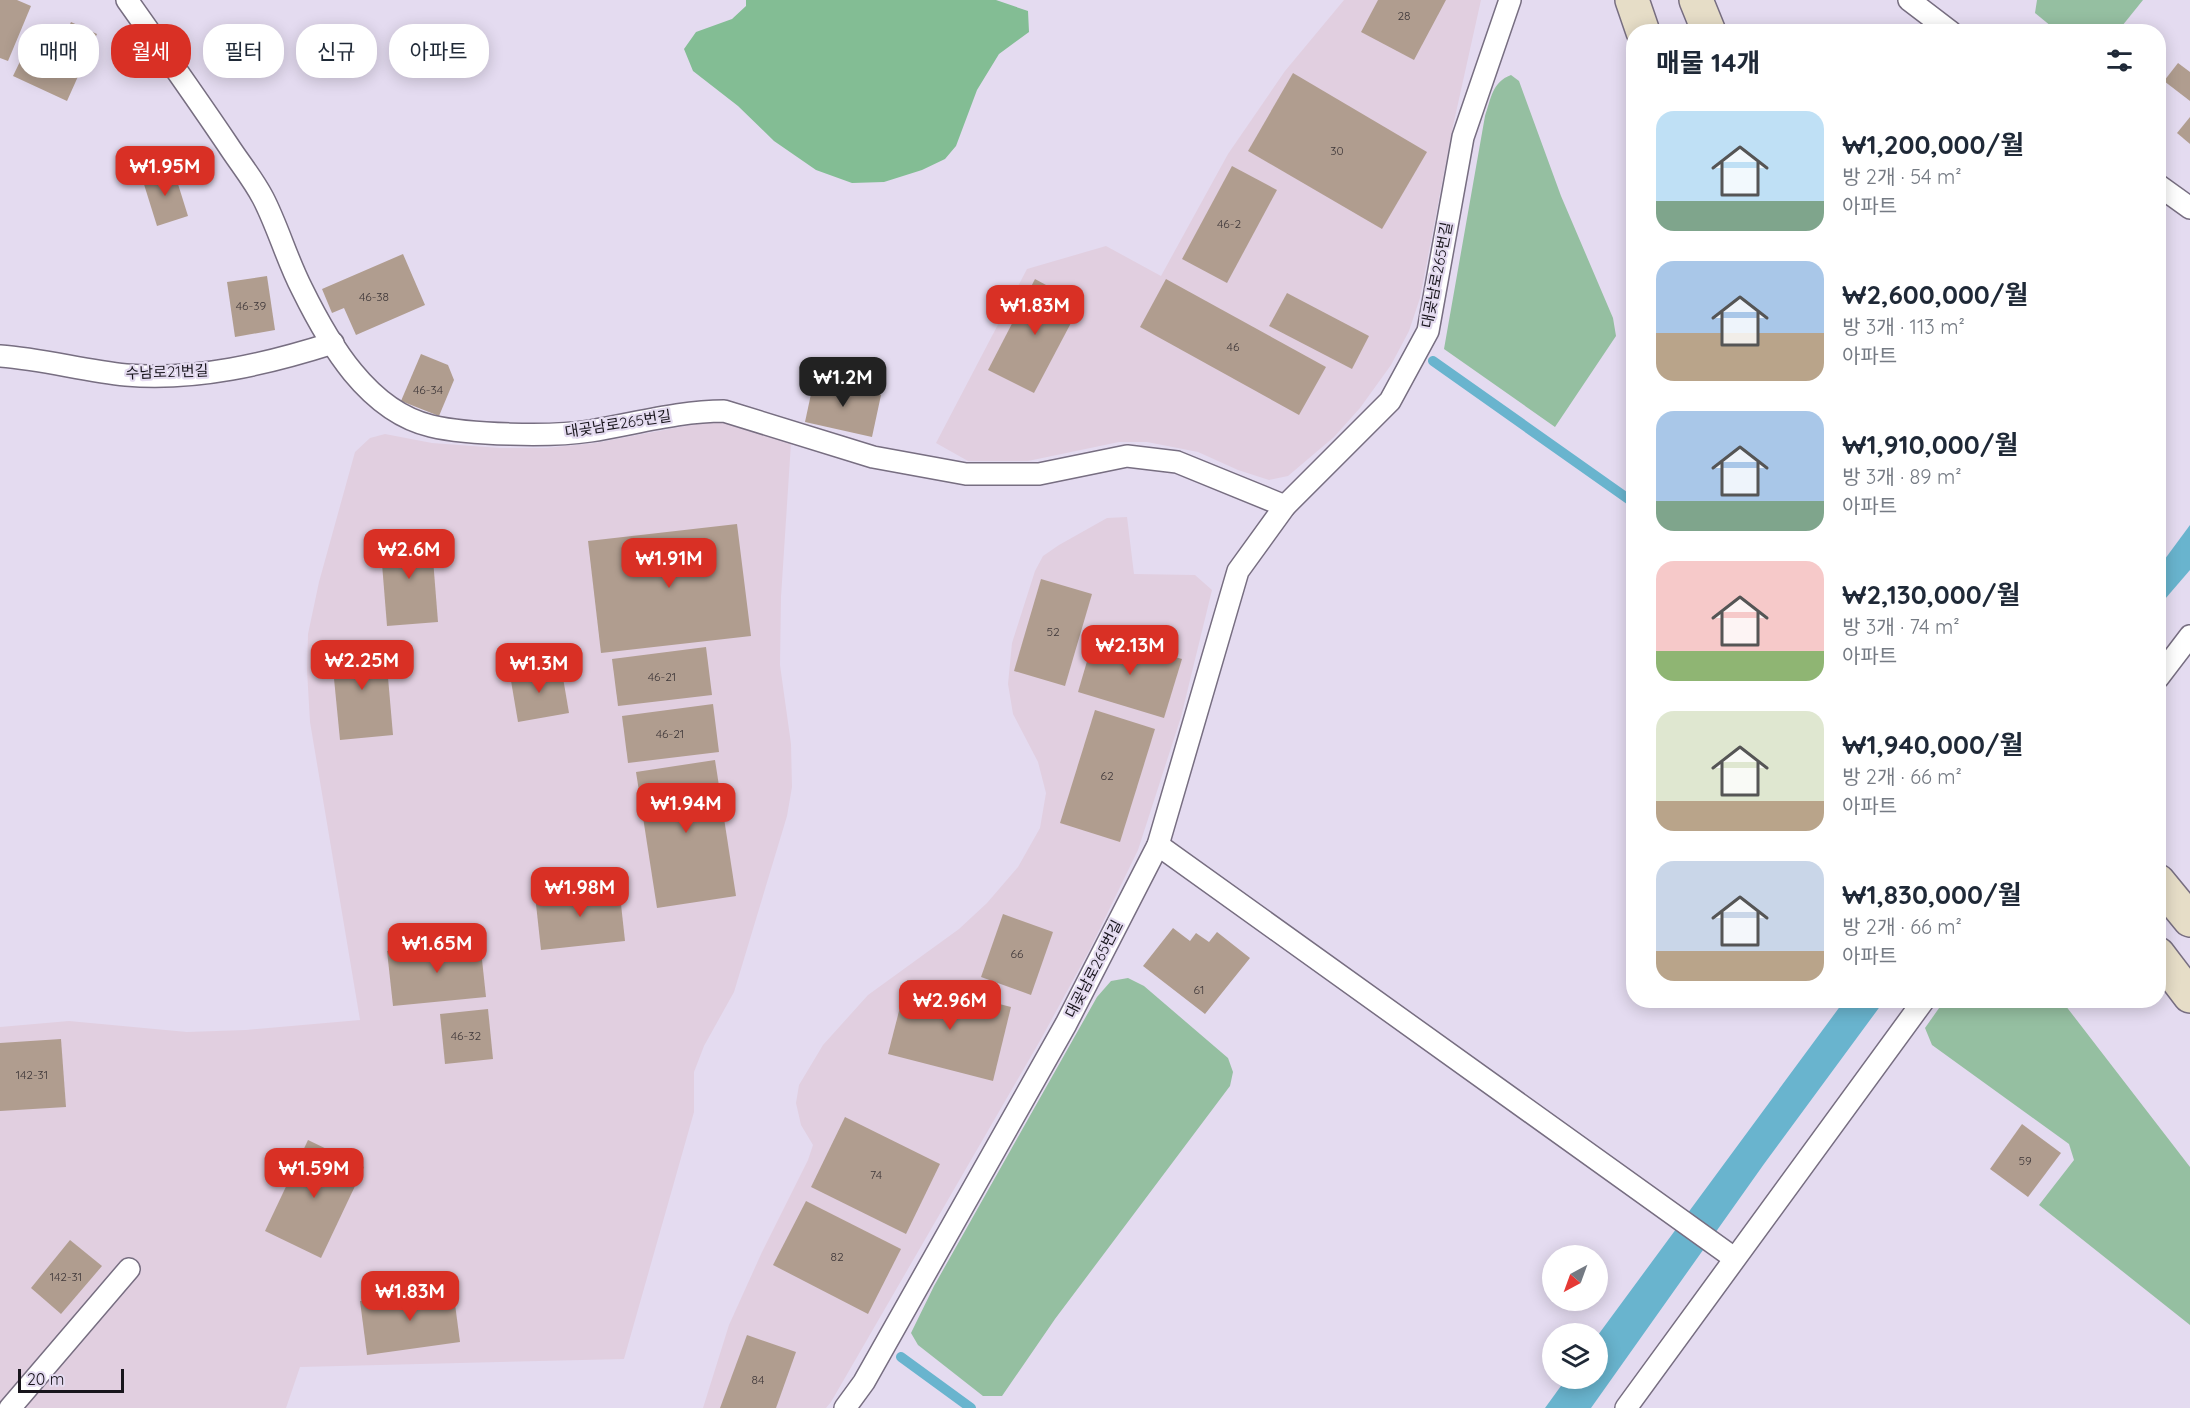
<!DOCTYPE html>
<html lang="ko">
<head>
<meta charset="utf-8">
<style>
  body { margin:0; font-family:Quicksand,"Noto Sans KR",sans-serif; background:#f6f6f7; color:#1f2937; height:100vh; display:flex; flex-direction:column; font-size:22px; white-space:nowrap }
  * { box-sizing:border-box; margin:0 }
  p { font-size:20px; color:#747a83 }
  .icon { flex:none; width:33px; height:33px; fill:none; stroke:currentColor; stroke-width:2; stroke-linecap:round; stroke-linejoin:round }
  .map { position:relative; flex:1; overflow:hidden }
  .panel { position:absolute; left:1626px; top:24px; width:540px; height:984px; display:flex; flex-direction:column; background:#fff; border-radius:24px; box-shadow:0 3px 15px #0003 }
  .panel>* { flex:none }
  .top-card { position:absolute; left:18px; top:24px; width:570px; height:54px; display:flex; gap:12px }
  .needle { width:39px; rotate:221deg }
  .controls { position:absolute; left:1542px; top:1245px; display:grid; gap:12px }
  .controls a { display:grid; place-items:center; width:66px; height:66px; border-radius:50%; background:#fff; box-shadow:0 3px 15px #0003; font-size:30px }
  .scale { position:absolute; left:18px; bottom:15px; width:106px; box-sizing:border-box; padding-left:6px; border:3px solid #18151c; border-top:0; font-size:16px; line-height:21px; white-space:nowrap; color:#18151c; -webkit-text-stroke:4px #e4dbf0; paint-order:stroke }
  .price { position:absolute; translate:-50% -51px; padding:0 14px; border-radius:12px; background:#d93025; color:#fff; font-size:20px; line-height:39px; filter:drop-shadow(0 2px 3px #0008) }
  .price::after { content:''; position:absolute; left:50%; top:36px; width:18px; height:14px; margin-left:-9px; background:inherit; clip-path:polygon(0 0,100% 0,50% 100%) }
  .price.active { background:#222; color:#fff }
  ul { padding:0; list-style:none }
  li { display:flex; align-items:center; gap:18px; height:150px; padding:0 30px }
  li span { display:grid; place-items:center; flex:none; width:168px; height:120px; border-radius:18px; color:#555 }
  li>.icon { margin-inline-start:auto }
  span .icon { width:72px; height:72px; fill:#fffc; stroke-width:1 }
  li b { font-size:26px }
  h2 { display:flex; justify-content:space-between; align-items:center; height:72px; padding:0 30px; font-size:26px }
  .tag { padding:0 21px; border-radius:24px; background:#fff; box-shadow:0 3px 15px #0003; font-size:21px; line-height:54px }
  .tag.active { background:#d93025; color:#fff }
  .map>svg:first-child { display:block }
  .industrial { fill:#e1cfe0 }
  .green { fill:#95bfa1 }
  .forest { fill:#83bd94 }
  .water { fill:#69b4ce }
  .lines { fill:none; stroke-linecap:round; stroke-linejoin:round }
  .stream { stroke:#69b4ce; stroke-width:10 }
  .building { fill:#b09d8f }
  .service-casing { stroke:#776e81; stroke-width:24 }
  .secondary-casing { stroke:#776e81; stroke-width:36 }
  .service { stroke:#fff; stroke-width:21 }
  .secondary { stroke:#e6ddc7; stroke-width:33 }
  .labels { text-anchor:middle; stroke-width:4.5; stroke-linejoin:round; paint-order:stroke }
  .number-label { font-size:12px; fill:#3e3739 }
  .street-label { font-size:15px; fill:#18151c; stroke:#e4dbf0 }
</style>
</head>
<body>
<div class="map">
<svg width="2190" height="1408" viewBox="0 0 2190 1408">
  <rect width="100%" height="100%" fill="#e4dbf0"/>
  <g class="industrial">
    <path d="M1344 0H1481L1453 126 1420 298 1409 331 1391 365 1360 408 1334 437 1288 476 1269 480 1238 470 1198 452 1147 442H1119L1028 461H968L936 443 1027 269 1106 246 1161 276 1228 154 1285 71Z"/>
    <path d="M712 421 733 425 791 443 781 597 780 665 791 744 792 787 787 816 734 992 704 1046 694 1072V1112L624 1359 300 1367 286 1408H0V1027L69 1021 187 1032 246 1030 360 1020 310 722 307 670 308 634 319 582 355 452 370 438 385 434 432 443 500 448H546L595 443Z"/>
    <path d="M1127 517 1134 574 1195 575 1212 590 1181 717 1138 850 1090 949 1041 1039 831 1402 826 1408H703L729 1325 762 1252 808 1160 813 1145 801 1125 796 1103 799 1085 823 1045 868 995 959 929 987 903 1018 867 1040 828 1046 793 1038 762 1013 714 1008 684 1012 643 1035 571 1043 556 1059 545 1107 518Z"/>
  </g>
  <g class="green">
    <path d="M2037 0H2143L2118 31H2057L2035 13Z"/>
    <path d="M1511 75 1519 81 1561 196 1613 318 1616 336 1555 427 1444 349 1485 116C1491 99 1492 82 1511 75Z"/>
    <path d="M1128 978 1144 986 1228 1058 1233 1072 1230 1086 1055 1319 1002 1396H983L918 1345 911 1333 934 1286 1097 997 1111 981Z"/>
    <path d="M1944 1001H2062L2190 1167V1325L2039 1205 2074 1160 2069 1144 1932 1045 1925 1028Z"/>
  </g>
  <path class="forest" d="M746 0H996L1028 11 1029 32 999 54 977 90 956 146 945 159 922 170 884 182 852 183 816 170 774 141 738 106 693 71 684 49 696 32 732 19 746 6Z"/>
  <g class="water">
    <path d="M2190 525V570L2159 606V567Z"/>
    <path d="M1844 1001H1884L1764 1164 1591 1408H1545L1566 1379 1598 1378V1335Z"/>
  </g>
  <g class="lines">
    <g class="stream">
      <path d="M1433 361 1634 503"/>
      <path d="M901 1357 971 1408"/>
    </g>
  </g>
  <g class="building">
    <path d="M0 0H17L31 6 8 61 0 58Z"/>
    <path d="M1378 0H1446L1414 60 1361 32Z"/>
    <path d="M71 22 97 34 67 101 13 76 27 47 54 60Z"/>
    <path d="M2178 63 2190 72V101L2164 81Z"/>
    <path d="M1293 73 1427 152 1382 229 1248 151Z"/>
    <path d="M2190 117V144L2177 133Z"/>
    <path d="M1232 166 1277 190 1227 283 1182 259Z"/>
    <path d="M173 168 188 216 157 226 142 178Z"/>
    <path d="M403 254 425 305 356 335 344 308 332 313 322 289Z"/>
    <path d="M267 276 275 330 235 337 227 282Z"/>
    <path d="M1035 279 1081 304 1034 393 988 370Z"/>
    <path d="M1166 279 1326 367 1299 415 1140 327Z"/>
    <path d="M1287 293 1369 336 1352 369 1269 326Z"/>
    <path d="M421 354 448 365 454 380 439 416 401 401Z"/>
    <path d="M814 380 881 395 872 437 805 422Z"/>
    <path d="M737 524 751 636 601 653 588 541Z"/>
    <path d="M431 534 438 622 387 626 380 539Z"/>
    <path d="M1041 579 1092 594 1065 686 1014 671Z"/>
    <path d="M1095 634 1182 659 1164 718 1078 692Z"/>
    <path d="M385 643 393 735 340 740 331 648Z"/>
    <path d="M706 647 712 695 618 706 612 659Z"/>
    <path d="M561 666 569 713 518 722 510 675Z"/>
    <path d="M713 704 719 752 628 763 622 716Z"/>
    <path d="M1095 710 1155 729 1120 842 1060 823Z"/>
    <path d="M715 760 736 896 657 908 636 772Z"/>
    <path d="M619 886 625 941 541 950 535 895Z"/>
    <path d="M1003 914 1053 932 1031 995 981 977Z"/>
    <path d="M1173 928 1190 941 1196 933 1209 942 1217 932 1250 958 1205 1014 1143 966Z"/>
    <path d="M480 941 486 997 393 1006 387 951Z"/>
    <path d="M907 980 1011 1007 993 1081 888 1054Z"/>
    <path d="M488 1009 493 1059 445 1064 440 1014Z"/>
    <path d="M61 1039 66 1107 0 1111V1043Z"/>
    <path d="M845 1117 940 1164 906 1234 811 1187Z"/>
    <path d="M2022 1124 2061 1153 2028 1197 1990 1169Z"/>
    <path d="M308 1140 364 1167 321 1258 265 1231Z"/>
    <path d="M806 1201 901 1249 868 1314 773 1265Z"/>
    <path d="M70 1240 102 1266 61 1314 31 1288Z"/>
    <path d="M453 1289 460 1342 367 1355 360 1301Z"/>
    <path d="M747 1335 796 1352 776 1408H720Z"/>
  </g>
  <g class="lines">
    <g class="service-casing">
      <g id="service">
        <path d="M127 0C161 48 195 96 228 145 239 162 253 179 263 198 278 227 287 260 302 289 329 344 368 411 431 426 469 435 551 437 590 431 634 424 679 411 724 411L873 457 966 474H1039L1127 456 1177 462 1285 506"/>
        <path d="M1909 0 1951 32"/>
        <path d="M2158 185 2190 208"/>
        <path d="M0 356C43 359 84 371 126 375 196 381 267 364 333 343"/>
        <path d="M2158 678 2190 636"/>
        <path d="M1158 845 1734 1258"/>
        <path d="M10 1408 129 1269"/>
        <path d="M845 1408 864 1382 1066 1024 1158 845 1238 571 1285 506 1390 401 1428 331 1463 137 1510 0"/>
        <path d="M1626 1408 1924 1000"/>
      </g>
    </g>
    <g class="secondary-casing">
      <g id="secondary">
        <path d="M1632 0 1643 32"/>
        <path d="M1696 0 1709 32"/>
        <path d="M2158 881 2190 920"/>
        <path d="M2158 954 2190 996"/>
      </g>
    </g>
    <use href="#service" class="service"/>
    <use href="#secondary" class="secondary"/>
  </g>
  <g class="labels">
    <g class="number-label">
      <text x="1404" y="20">28</text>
      <text x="1337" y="155">30</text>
      <text x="1229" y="228">46-2</text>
      <text x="374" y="301">46-38</text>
      <text x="251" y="310">46-39</text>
      <text x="1233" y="351">46</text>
      <text x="428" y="394">46-34</text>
      <text x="1053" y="636">52</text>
      <text x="662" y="681">46-21</text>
      <text x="670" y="738">46-21</text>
      <text x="1107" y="780">62</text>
      <text x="1017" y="958">66</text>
      <text x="1199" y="994">61</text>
      <text x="466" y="1040">46-32</text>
      <text x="32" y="1079">142-31</text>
      <text x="2025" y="1165">59</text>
      <text x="876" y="1179">74</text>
      <text x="837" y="1261">82</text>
      <text x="66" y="1281">142-31</text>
      <text x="758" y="1384">84</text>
    </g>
    <g class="street-label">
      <text transform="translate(1437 275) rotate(-79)" y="5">대곶남로265번길</text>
      <text transform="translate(167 372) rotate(-2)" y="5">수남로21번길</text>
      <text transform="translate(618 424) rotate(-9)" y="5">대곶남로265번길</text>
      <text transform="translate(1094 969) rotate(-63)" y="5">대곶남로265번길</text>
    </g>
  </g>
</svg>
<div class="controls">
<a><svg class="needle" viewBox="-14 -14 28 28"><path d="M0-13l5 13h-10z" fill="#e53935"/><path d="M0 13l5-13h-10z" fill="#747a83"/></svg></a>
<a><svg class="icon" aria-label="layers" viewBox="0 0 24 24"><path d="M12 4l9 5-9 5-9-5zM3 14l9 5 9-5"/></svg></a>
</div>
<div class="scale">20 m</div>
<b class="price" style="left:165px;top:197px">₩1.95M</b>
<b class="price" style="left:1035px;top:336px">₩1.83M</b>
<b class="price active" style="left:843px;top:408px">₩1.2M</b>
<b class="price" style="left:409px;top:580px">₩2.6M</b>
<b class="price" style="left:669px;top:589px">₩1.91M</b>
<b class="price" style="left:1130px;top:676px">₩2.13M</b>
<b class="price" style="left:362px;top:691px">₩2.25M</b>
<b class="price" style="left:539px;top:694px">₩1.3M</b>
<b class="price" style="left:686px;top:834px">₩1.94M</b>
<b class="price" style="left:580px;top:918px">₩1.98M</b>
<b class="price" style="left:437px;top:974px">₩1.65M</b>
<b class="price" style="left:950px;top:1031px">₩2.96M</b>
<b class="price" style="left:314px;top:1199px">₩1.59M</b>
<b class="price" style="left:410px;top:1322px">₩1.83M</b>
<div class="top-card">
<a class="tag">매매</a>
<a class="tag active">월세</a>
<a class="tag">필터</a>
<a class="tag">신규</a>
<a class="tag">아파트</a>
</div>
<section class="panel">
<h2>매물 14개<svg class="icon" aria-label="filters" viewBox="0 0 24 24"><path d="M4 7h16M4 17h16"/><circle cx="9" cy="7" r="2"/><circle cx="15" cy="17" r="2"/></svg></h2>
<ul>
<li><span style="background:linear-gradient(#bfe0f5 75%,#7fa58c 0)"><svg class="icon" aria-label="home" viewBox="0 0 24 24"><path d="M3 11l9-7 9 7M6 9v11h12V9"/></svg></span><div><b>₩1,200,000/월</b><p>방 2개 · 54 m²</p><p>아파트</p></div></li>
<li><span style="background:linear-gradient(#a9c7e8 60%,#b9a48a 0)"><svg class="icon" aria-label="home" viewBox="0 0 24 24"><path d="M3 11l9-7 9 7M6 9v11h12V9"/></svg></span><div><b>₩2,600,000/월</b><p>방 3개 · 113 m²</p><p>아파트</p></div></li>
<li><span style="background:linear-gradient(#a9c7e8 75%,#7fa58c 0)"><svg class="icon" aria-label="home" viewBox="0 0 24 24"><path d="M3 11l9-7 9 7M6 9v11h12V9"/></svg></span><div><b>₩1,910,000/월</b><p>방 3개 · 89 m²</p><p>아파트</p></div></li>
<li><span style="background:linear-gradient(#f6c9c9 75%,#8fb573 0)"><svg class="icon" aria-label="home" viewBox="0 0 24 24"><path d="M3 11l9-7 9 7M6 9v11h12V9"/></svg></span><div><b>₩2,130,000/월</b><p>방 3개 · 74 m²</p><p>아파트</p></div></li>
<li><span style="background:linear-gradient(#dfe7d0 75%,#b9a48a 0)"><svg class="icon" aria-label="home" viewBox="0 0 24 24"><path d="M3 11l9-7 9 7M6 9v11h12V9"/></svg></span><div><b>₩1,940,000/월</b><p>방 2개 · 66 m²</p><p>아파트</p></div></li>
<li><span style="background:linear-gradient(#c9d6e8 75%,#b9a48a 0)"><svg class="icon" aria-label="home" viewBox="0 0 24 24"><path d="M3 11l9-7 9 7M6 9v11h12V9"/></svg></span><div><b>₩1,830,000/월</b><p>방 2개 · 66 m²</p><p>아파트</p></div></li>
</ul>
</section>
</div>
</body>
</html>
